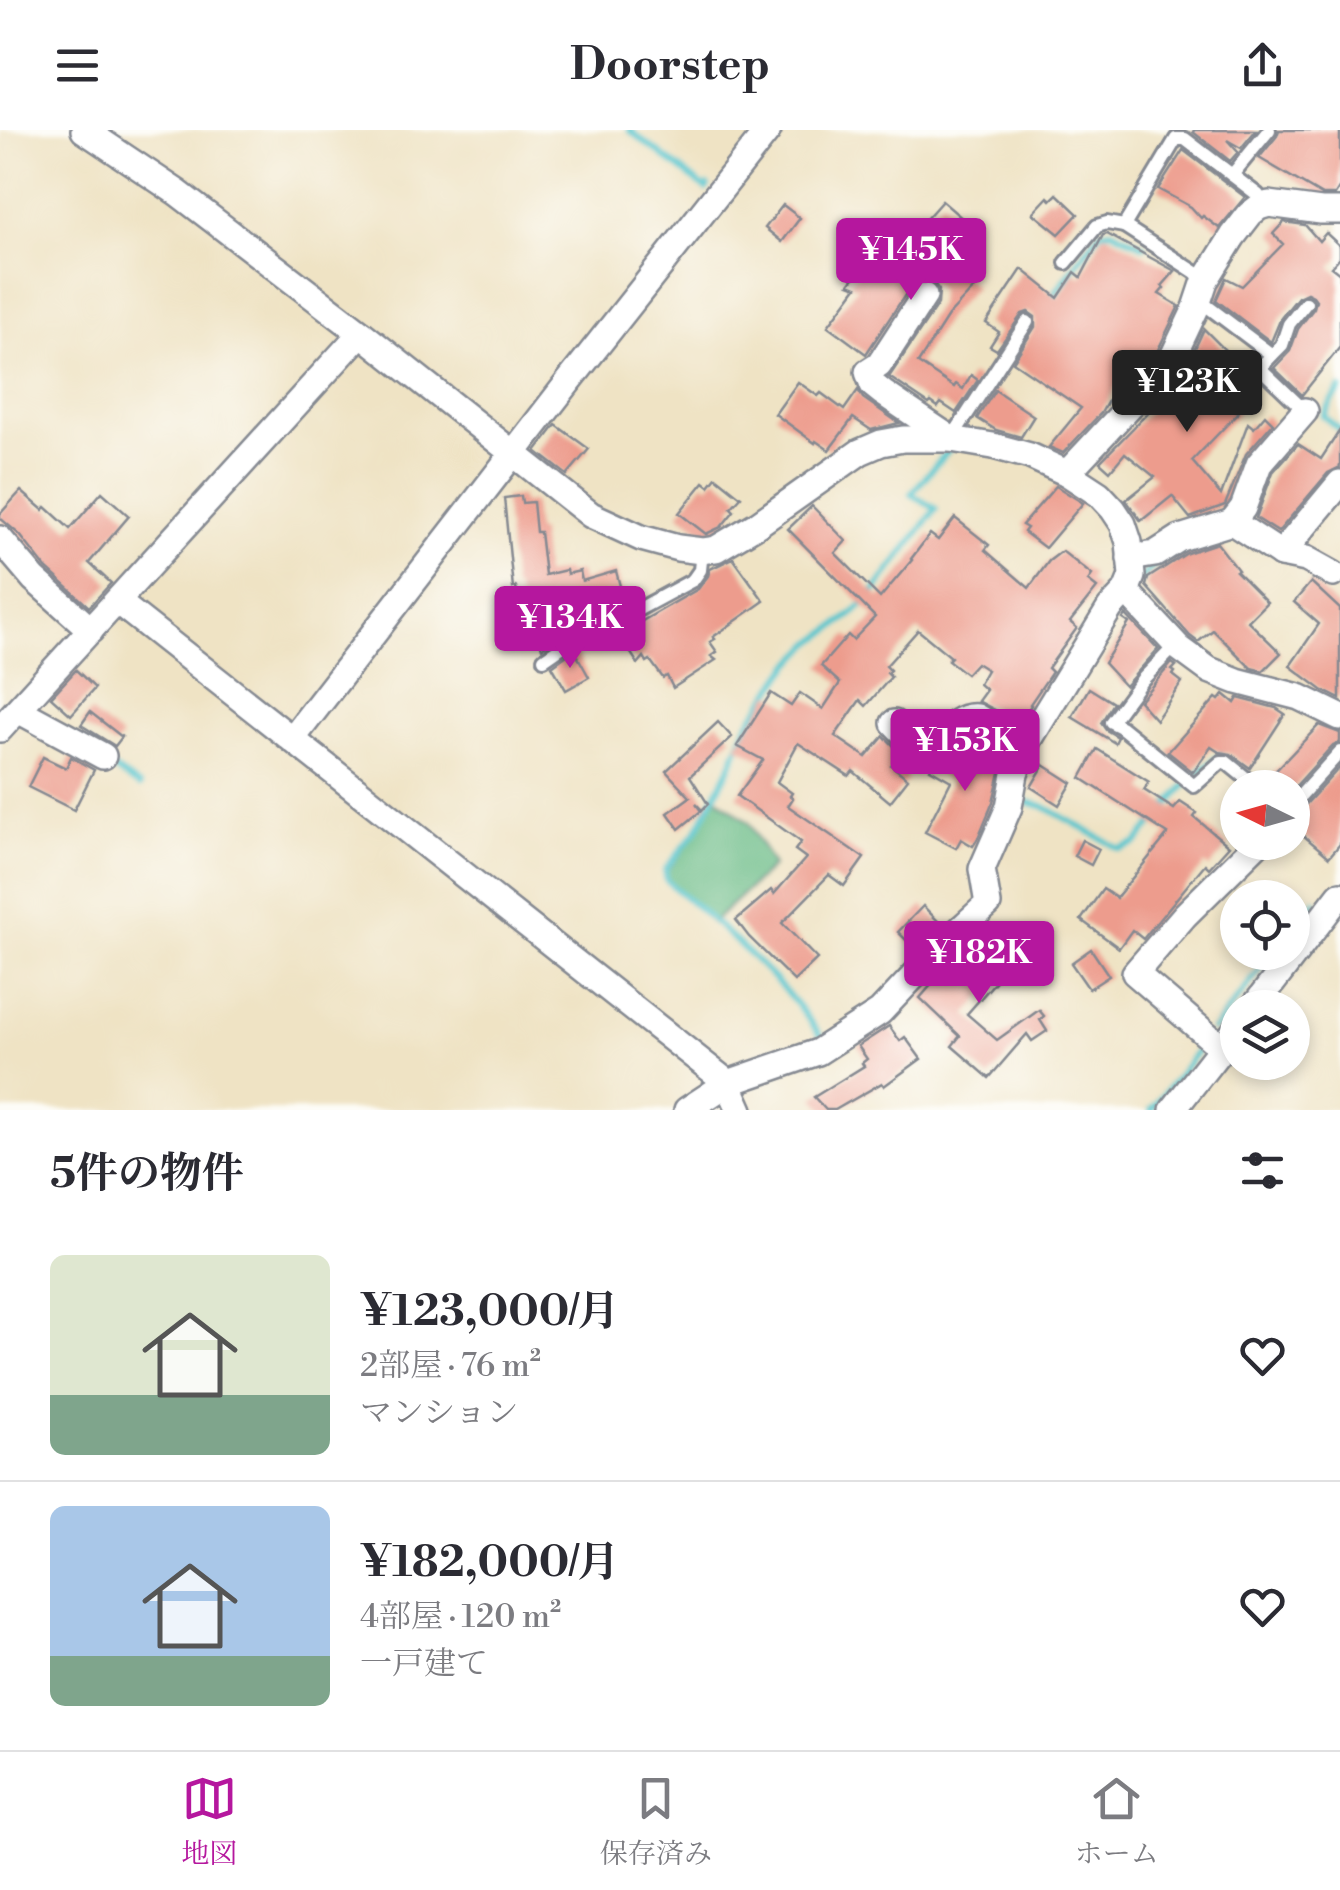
<!DOCTYPE html>
<html lang="ja">
<head>
<meta charset="utf-8">
<style>
  body { margin:0; font-family:"Libre Bodoni","Noto Serif JP",serif; background:#f2f2f3; color:#2b2b33; height:100vh; display:flex; flex-direction:column; font-size:38px; white-space:nowrap }
  * { box-sizing:border-box; margin:0 }
  p { font-size:32px; color:#7c7c81 }
  .icon { flex:none; width:55px; height:55px; fill:none; stroke:currentColor; stroke-width:2; stroke-linecap:round; stroke-linejoin:round }
  .map { position:relative; height:980px; overflow:hidden }
  .side { display:flex; flex-direction:column; background:#fff; flex:1 }
  .side>* { flex:none }
  .needle { width:65px; rotate:275deg }
  .tools { position:absolute; left:1220px; top:640px; display:grid; gap:20px }
  .tools a { display:grid; place-items:center; width:90px; height:90px; border-radius:50%; background:#fff; box-shadow:0 5px 15px #0003; font-size:50px }
  .price { position:absolute; translate:-50% -85px; padding:0 22px; border-radius:10px; background:#b5179e; color:#fff; font-size:32px; line-height:65px; filter:drop-shadow(0 2px 5px #0008) }
  .price::after { content:''; position:absolute; left:50%; top:60px; width:30px; height:22px; margin-left:-15px; background:inherit; clip-path:polygon(0 0,100% 0,50% 100%) }
  .price.selected { background:#222; color:#fff }
  ul { padding:0; list-style:none }
  li { display:flex; align-items:center; gap:30px; height:250px; padding:0 50px }
  li+li { border-top:2px solid #e1e1e2 }
  li span { display:grid; place-items:center; flex:none; width:280px; height:200px; border-radius:15px; color:#555 }
  li>.icon { margin-inline-start:auto }
  span .icon { width:120px; height:120px; fill:#fffc; stroke-width:1 }
  li b { font-size:42px }
  h2 { display:flex; justify-content:space-between; align-items:center; height:120px; padding:0 50px; font-size:42px }
  header { display:flex; justify-content:space-between; align-items:center; height:130px; padding:0 50px; background:#fff; font-size:45px; font-weight:700 }
  .tabs { display:flex; justify-content:space-around; align-items:center; height:140px; border-top:2px solid #e1e1e2; background:#fff; font-size:28px; color:#7c7c81 }
  .tabs a { display:grid; justify-items:center; gap:5px }
  .tabs .selected { color:#b5179e }
  .map>svg:first-child { display:block }
  .forest { fill:#6ebe8a; stroke:#447674; stroke-width:2.5 }
  .lines { fill:none; stroke-linecap:round; stroke-linejoin:round }
  .stream { stroke:#59c6ce; stroke-width:6 }
  .building { fill:#ed9c8d }
  .service-casing { stroke:#858991; stroke-width:18 }
  .minor-casing { stroke:#858991; stroke-width:30 }
  .service { stroke:#fff; stroke-width:12 }
  .minor { stroke:#fff; stroke-width:25 }
</style>
</head>
<body>
<header><svg class="icon" aria-label="menu" viewBox="0 0 24 24"><path d="M4 6h16M4 12h16M4 18h16"/></svg>Doorstep<svg class="icon" aria-label="share" viewBox="0 0 24 24"><path d="M12 15V3M7 8l5-5 5 5M5 13v7h14v-7"/></svg></header>
<div class="map">
<svg width="1340" height="980" viewBox="0 0 1340 980">
  <rect width="100%" height="100%" fill="#fdfcf7"/>
  <filter id="ink" filterUnits="userSpaceOnUse"><feTurbulence type="fractalNoise" baseFrequency=".01" numOctaves="2"/><feDisplacementMap in="SourceGraphic" scale="20" xChannelSelector="R" yChannelSelector="G"/><feConvolveMatrix kernelMatrix="1 2 1 2 8 2 1 2 1" color-interpolation-filters="sRGB"/></filter>
  <filter id="wash" filterUnits="userSpaceOnUse"><feTurbulence type="fractalNoise" baseFrequency=".0048" numOctaves="4" result="noise"/><feDisplacementMap in="SourceGraphic" scale="40" xChannelSelector="R" yChannelSelector="G"/><feGaussianBlur stdDeviation="2.25" result="paint"/><feColorMatrix in="noise" values="0 0 0 0 0 0 0 0 0 0 0 0 0 0 0 0 0 1.4 0 .05"/><feComposite in="paint" operator="in"/></filter>
  <g filter="url(#wash)">
    <rect width="100%" height="100%" fill="#efe3c4"/>
    <path class="forest" d="M715 666 749 693 773 736 712 793 669 751 667 741 698 701Z"/>
    <g class="lines">
      <g class="stream">
        <path d="M629 0 706 59 708 56"/>
        <path d="M1050 170 1100 102 1111 100 1144 116"/>
        <path d="M1340 259 1323 286 1340 300"/>
        <path d="M1139 450 1159 431"/>
        <path d="M102 632 140 656"/>
        <path d="M1019 670 1043 676 1120 719 1137 713 1156 689"/>
        <path d="M1164 680 1191 649 1218 627 1225 618"/>
        <path d="M1292 799 1315 771"/>
        <path d="M1213 900 1274 822"/>
        <path d="M824 911C783 848 723 800 667 751L665 740 697 700 729 639 748 594 790 535 811 514 854 483 868 470 936 379 911 364 951 317"/>
        <path d="M1151 980 1206 910"/>
      </g>
    </g>
    <g id="blocks">
      <g class="building">
        <path d="M1194 0H1256L1241 18 1227 10 1238 22 1230 31 1193 2Z"/>
        <path d="M1279 0H1340V57L1335 65H1322L1259 28 1277 6Z"/>
        <path d="M1183 20 1245 67 1219 98 1203 86 1201 88 1191 77 1158 59Z"/>
        <path d="M1057 64 1078 84 1059 104 1033 83 1048 67 1051 70Z"/>
        <path d="M942 71 970 95 943 126 975 157 948 186 918 233 954 257 956 254 963 259 971 245 978 250 956 283 941 273 938 277 931 272 929 274 889 247 938 174 939 160 934 153 924 150 911 156 866 224 828 196 857 157 849 154 868 131 878 139 927 91 926 89Z"/>
        <path d="M783 75 800 88 782 112 765 98Z"/>
        <path d="M1284 92 1305 95 1319 111 1326 103 1340 116V127L1331 137 1340 144V217L1302 265 1274 238 1290 221 1298 199 1314 178 1316 170 1313 166 1307 163 1298 167 1281 188 1271 212 1216 170 1226 148 1242 156 1283 114 1273 104Z"/>
        <path d="M1107 104 1175 141 1162 156 1164 158 1159 164 1179 176 1156 224 1147 234 1135 224 1101 283 1063 323 1049 317 1081 278 1013 232 1035 197V187L1028 182 1022 184 997 220 990 216 999 202 986 193 1022 139 1058 168 1075 142 1081 147 1103 105Z"/>
        <path d="M1204 199 1246 241 1221 266 1238 283 1192 331 1221 365 1248 293 1254 298 1265 285 1273 293 1246 324 1225 375 1190 388 1172 366 1141 391 1126 370 1155 347 1125 323 1110 341 1100 332 1170 260 1168 258 1185 240Z"/>
        <path d="M798 252 818 266 821 263 844 280 858 260 863 268 899 293 871 300 853 288 829 320 816 311 815 313 775 284Z"/>
        <path d="M995 260 1034 286 1021 307 996 300 977 288Z"/>
        <path d="M556 295 589 319 567 345 536 321Z"/>
        <path d="M1340 300V337L1328 343 1278 402 1256 388 1273 342 1298 314 1321 329Z"/>
        <path d="M716 347 741 367 731 378 734 381 721 397 706 404 679 383 704 352 709 356Z"/>
        <path d="M1056 356 1083 373 1045 418 1024 402 1027 398 1022 395Z"/>
        <path d="M21 361 43 380 46 377 70 399 102 362 129 386 89 433 111 453 89 477 46 438 20 405 0 388V384Z"/>
        <path d="M521 366 522 373 533 372 536 402H540L545 445 566 440 567 444 580 441 582 451 616 441 625 475 571 496 542 518 530 477 521 480 516 457 513 458 504 368Z"/>
        <path d="M812 376 846 411 835 423 880 468 912 430 911 429 930 404 938 410 955 388 989 415 985 420 1029 458 1049 431 1062 421 1092 445 1088 451 1097 458 1070 492 1077 498 1048 538 1052 542 1030 574 1031 575 1020 593 978 571 986 560 979 554 987 540 976 533 966 544 948 530 951 527 918 500 886 536 890 540 887 543 891 547 866 576 860 570 835 606 866 627 884 606 901 623 891 635 908 649 890 672 853 641 849 646 798 613 777 652 792 663 790 666 793 668 788 676 864 728 844 756 829 745 782 793 817 829 794 851 749 807 736 790 771 760 774 764 806 728 795 720 801 712 737 666 763 630 737 616 771 563 791 576 800 563 823 579 840 553 821 536 848 505 853 510 875 487 788 399Z"/>
        <path d="M1217 413 1238 440 1236 441 1267 472 1248 491 1281 523 1263 541 1251 538 1213 500 1198 512 1190 506 1146 456 1148 448 1187 423Z"/>
        <path d="M733 428 764 471 713 507 715 509 710 512 717 522 711 526 716 530 673 558 667 546 663 548 650 530 647 532 644 527 638 534 616 500 642 491 698 459 708 446 710 439Z"/>
        <path d="M1311 452 1340 479V569L1322 560 1290 536 1319 494 1294 472Z"/>
        <path d="M1126 485 1158 519 1125 556 1104 533 1129 493 1123 489Z"/>
        <path d="M574 520 589 547 566 560 552 536Z"/>
        <path d="M1172 533 1176 536 1172 540 1175 542 1173 545 1182 552 1156 590 1139 571Z"/>
        <path d="M76 540 95 558 71 585 51 567Z"/>
        <path d="M1089 558 1113 573 1101 593 1106 600 1118 607 1115 613 1072 587Z"/>
        <path d="M1224 564 1235 573 1238 568 1276 578 1285 584 1250 638 1231 624 1219 622 1211 617 1193 642 1168 622 1216 568 1219 570Z"/>
        <path d="M90 582 122 607 115 616 81 595Z"/>
        <path d="M718 592 732 607 690 646 708 674 702 680 696 674 701 681 679 699 668 683 690 667 666 641Z"/>
        <path d="M1319 595 1340 603V612L1333 615 1292 660V658H1268L1265 652Z"/>
        <path d="M959 612 971 619 974 614 1003 630 993 672 978 708 973 716 961 709 956 718 925 702 951 651 930 639 933 633 944 628Z"/>
        <path d="M1097 619 1149 652 1144 660 1174 679 1180 672 1197 683 1194 687 1229 716 1209 738 1205 734 1143 809 1132 800 1119 818 1081 790 1103 759 1116 768 1168 704 1081 648Z"/>
        <path d="M43 627 66 638 71 627 94 640 74 680 28 657Z"/>
        <path d="M1044 635 1072 653 1059 675 1031 657Z"/>
        <path d="M1340 637V714L1329 727 1292 696V685L1299 682Z"/>
        <path d="M1082 710 1099 719 1091 735 1074 726Z"/>
        <path d="M923 776 941 794 916 820 898 802Z"/>
        <path d="M997 806 1023 827 1007 846 1003 843 967 884 997 910 1039 880 1044 886 1040 890 1047 901 1032 911 1027 904 989 948 952 916 960 906 920 868 960 822 973 834Z"/>
        <path d="M1091 819 1109 846 1089 859 1071 833Z"/>
        <path d="M889 896 900 911 905 907 921 929 884 956 882 953 835 980H826L814 967 864 936 862 933 867 929 858 916Z"/>
      </g>
    </g>
  </g>
  <g filter="url(#ink)">
    <use href="#blocks" fill-opacity="0" stroke="#858991" stroke-width="2.5"/>
    <g class="lines">
      <g class="service-casing">
        <g id="service">
          <path d="M1232 45 1269 0"/>
          <path d="M1066 133 1097 96 1107 93 1124 96"/>
          <path d="M1205 151 1195 142 1124 96 1176 9H1185L1258 65 1264 75"/>
          <path d="M1199 170 1272 225 1260 238 1305 281"/>
          <path d="M1272 225 1282 215 1289 194 1306 173"/>
          <path d="M951 309 1027 192"/>
          <path d="M1176 515 1142 550 1111 592 1121 597 1194 656 1221 632H1226L1258 658"/>
          <path d="M544 529 580 504 630 484 693 450 700 440 702 421"/>
          <path d="M1292 675 1340 622"/>
        </g>
      </g>
      <g class="minor-casing">
        <g id="minor">
          <path d="M84 0 178 63 361 203 591 385 641 408 678 418 702 421 716 419 758 394 860 322 881 313 903 309H951L993 316 1030 326 1067 343 1099 364 1113 379 1123 394 1129 412 1132 446 1126 461 1110 478 1026 615 1015 644 1009 677 982 739 988 774 943 815 880 882 818 922 728 953 687 980"/>
          <path d="M924 166 879 235 868 242 873 255 883 263 951 309"/>
          <path d="M1067 343 1170 233 1196 178 1205 151 1233 106 1250 84 1259 77 1269 74 1321 81H1340"/>
          <path d="M1232 392 1243 378 1259 334 1305 281"/>
          <path d="M0 409 34 449 91 500"/>
          <path d="M1281 424 1306 429 1333 444"/>
          <path d="M1130 428 1155 424 1180 408 1232 392 1281 424 1340 353"/>
          <path d="M1126 461 1179 518 1209 540 1237 551 1299 567 1340 587"/>
          <path d="M118 472 728 953 740 980"/>
          <path d="M18 580 103 626"/>
          <path d="M894 593C905 604 917 620 932 617 946 603 956 585 977 587L1026 615"/>
          <path d="M0 599 361 203"/>
          <path d="M292 609 566 255 768 0"/>
          <path d="M1253 878 1340 765"/>
          <path d="M1221 917 1135 843 1185 785 1259 712"/>
          <path d="M1173 980 1238 897"/>
        </g>
      </g>
      <use href="#service" class="service"/>
      <use href="#minor" class="minor"/>
    </g>
  </g>
</svg>
<div class="tools">
<a><svg class="needle" viewBox="-14 -14 28 28"><path d="M0-13l5 13h-10z" fill="#e53935"/><path d="M0 13l5-13h-10z" fill="#7c7c81"/></svg></a>
<a><svg class="icon" aria-label="locate" viewBox="0 0 24 24"><circle cx="12" cy="12" r="6"/><path d="M12 2v4M12 18v4M2 12h4M18 12h4"/></svg></a>
<a><svg class="icon" aria-label="layers" viewBox="0 0 24 24"><path d="M12 4l9 5-9 5-9-5zM3 14l9 5 9-5"/></svg></a>
</div>
<b class="price" style="left:911px;top:173px">¥145K</b>
<b class="price selected" style="left:1187px;top:305px">¥123K</b>
<b class="price" style="left:570px;top:541px">¥134K</b>
<b class="price" style="left:965px;top:664px">¥153K</b>
<b class="price" style="left:979px;top:876px">¥182K</b>
</div>
<section class="side">
<h2>5件の物件<svg class="icon" aria-label="filters" viewBox="0 0 24 24"><path d="M4 7h16M4 17h16"/><circle cx="9" cy="7" r="2"/><circle cx="15" cy="17" r="2"/></svg></h2>
<ul>
<li><span style="background:linear-gradient(#dfe7d0 70%,#7fa58c 0)"><svg class="icon" aria-label="home" viewBox="0 0 24 24"><path d="M3 11l9-7 9 7M6 9v11h12V9"/></svg></span><div><b>¥123,000/月</b><p>2部屋 · 76 m²</p><p>マンション</p></div><svg class="icon" aria-label="heart" viewBox="0 0 24 24"><path d="M12 20l-8-8c-3-5 5-10 8-4 3-6 11-1 8 4z"/></svg></li>
<li><span style="background:linear-gradient(#a9c7e8 75%,#7fa58c 0)"><svg class="icon" aria-label="home" viewBox="0 0 24 24"><path d="M3 11l9-7 9 7M6 9v11h12V9"/></svg></span><div><b>¥182,000/月</b><p>4部屋 · 120 m²</p><p>一戸建て</p></div><svg class="icon" aria-label="heart" viewBox="0 0 24 24"><path d="M12 20l-8-8c-3-5 5-10 8-4 3-6 11-1 8 4z"/></svg></li>
</ul>
</section>
<nav class="tabs">
<a class="selected"><svg class="icon" aria-label="map" viewBox="0 0 24 24"><path d="M3 6l6-2 6 2 6-2v14l-6 2-6-2-6 2zM9 4v14M15 6v14"/></svg>地図</a>
<a><svg class="icon" aria-label="saved" viewBox="0 0 24 24"><path d="M7 4h10v16l-5-4-5 4z"/></svg>保存済み</a>
<a><svg class="icon" aria-label="home" viewBox="0 0 24 24"><path d="M3 11l9-7 9 7M6 9v11h12V9"/></svg>ホーム</a>
</nav>
</body>
</html>
